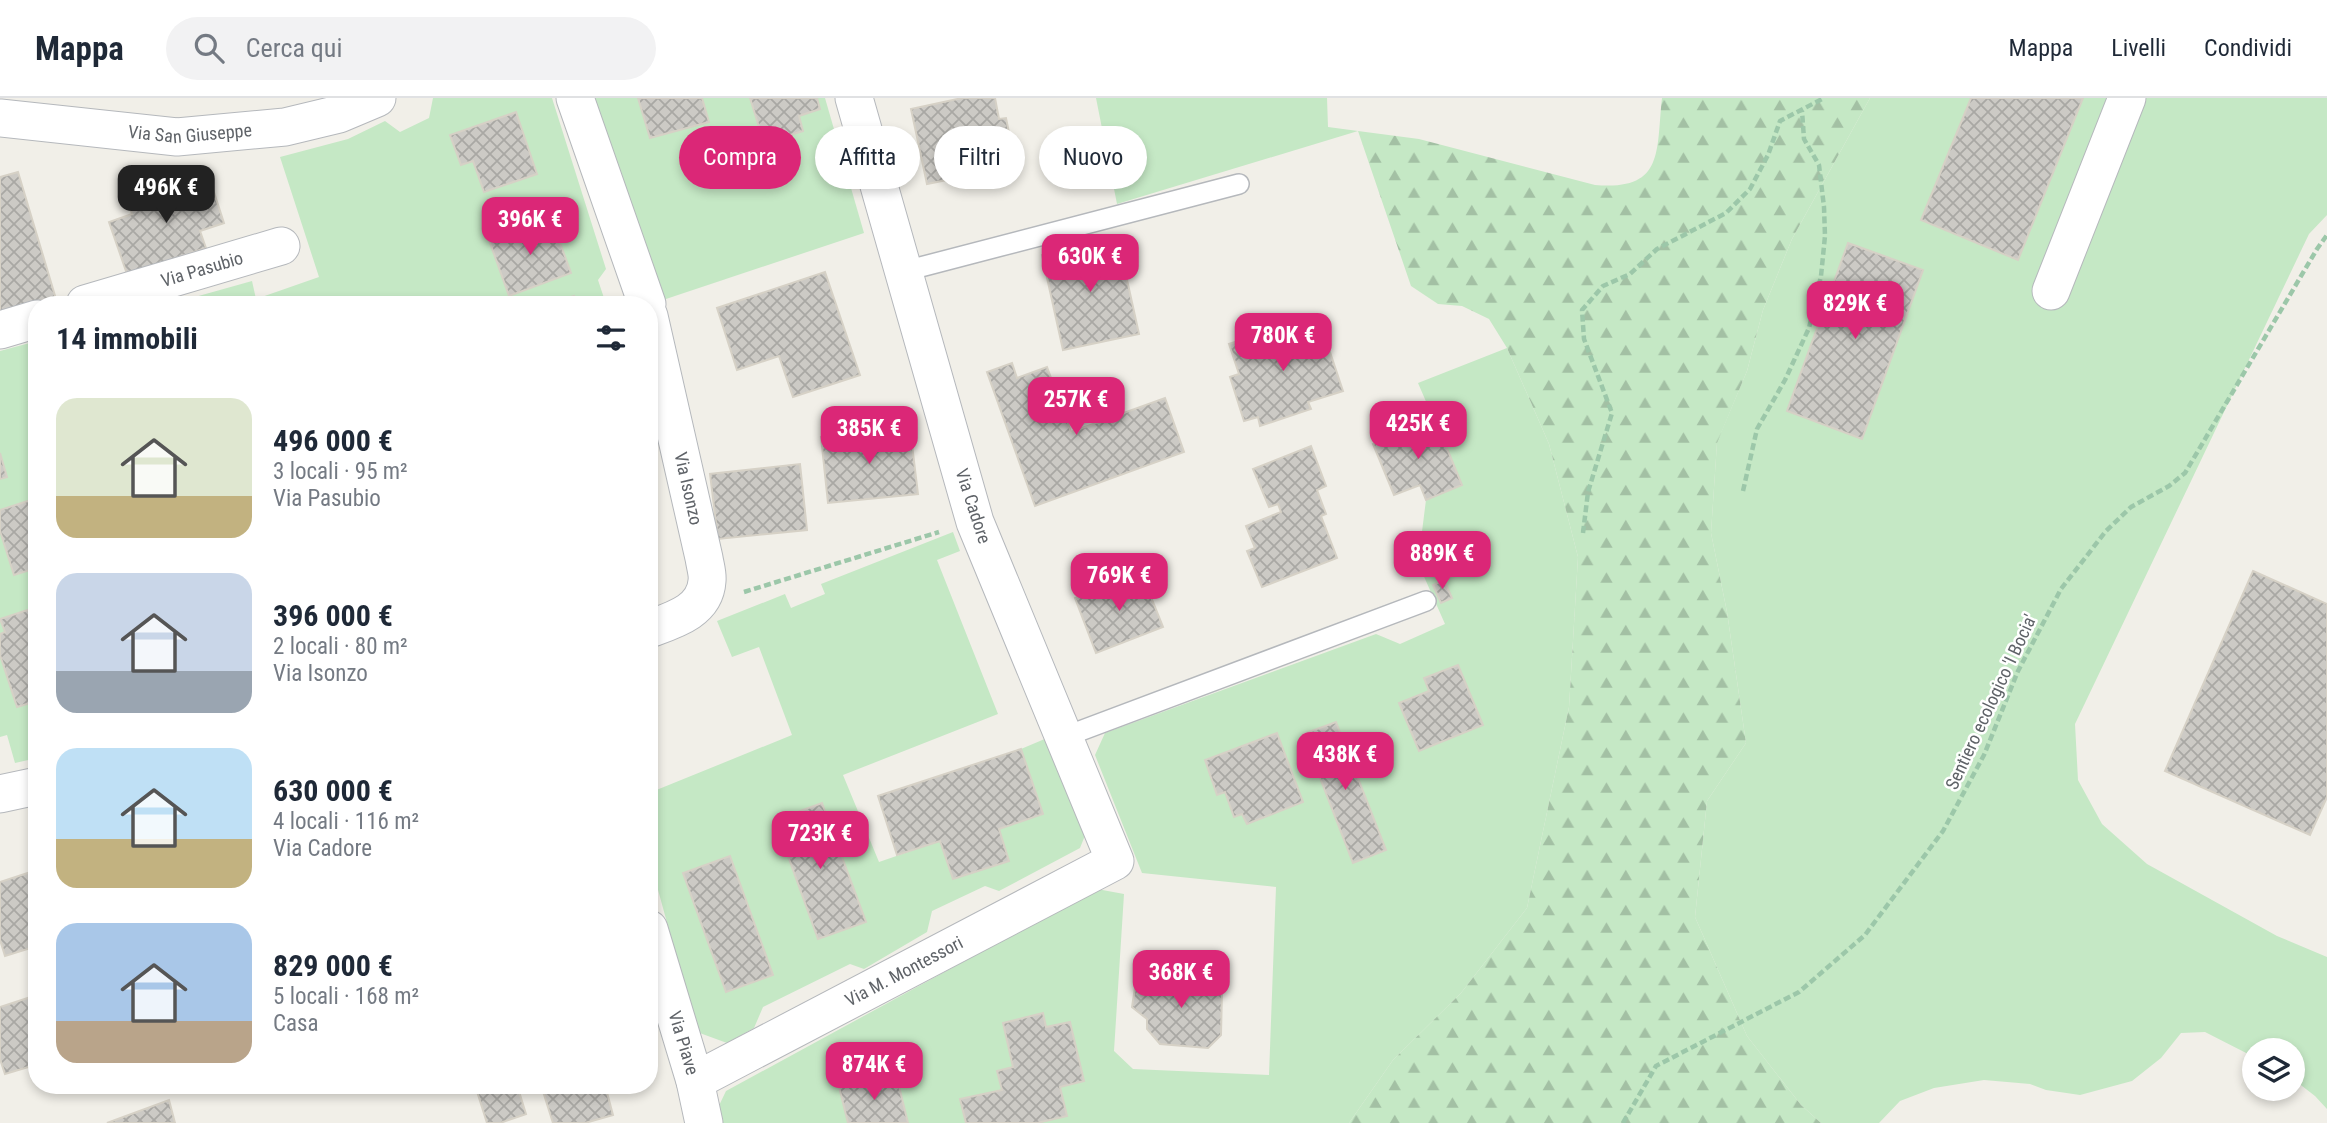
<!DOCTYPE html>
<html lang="it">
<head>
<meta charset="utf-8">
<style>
  body { margin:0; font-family:"Roboto Condensed",sans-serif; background:#f2f2f3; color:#1f2937; height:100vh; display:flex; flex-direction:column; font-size:26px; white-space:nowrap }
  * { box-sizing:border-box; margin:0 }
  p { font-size:23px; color:#747a83 }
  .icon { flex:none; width:38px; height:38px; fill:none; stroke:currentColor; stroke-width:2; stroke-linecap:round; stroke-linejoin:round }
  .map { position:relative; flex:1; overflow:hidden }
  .side { position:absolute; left:28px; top:198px; width:630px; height:798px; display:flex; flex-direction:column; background:#fff; border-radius:28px; box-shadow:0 4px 10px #0003 }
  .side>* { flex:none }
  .banner { position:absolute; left:679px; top:28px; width:665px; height:63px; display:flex; gap:14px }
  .buttons { position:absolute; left:2242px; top:940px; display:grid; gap:14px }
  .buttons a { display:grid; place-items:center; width:63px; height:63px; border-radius:50%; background:#fff; box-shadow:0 4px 10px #0003; font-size:35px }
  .price { position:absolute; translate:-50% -60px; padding:0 16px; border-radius:14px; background:#db2777; color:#fff; font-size:23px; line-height:46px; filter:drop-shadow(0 2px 4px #0008) }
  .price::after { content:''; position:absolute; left:50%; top:42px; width:21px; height:16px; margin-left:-10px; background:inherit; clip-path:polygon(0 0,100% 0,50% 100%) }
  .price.active { background:#222; color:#fff }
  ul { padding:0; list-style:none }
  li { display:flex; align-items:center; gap:21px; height:175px; padding:0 28px }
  li span { display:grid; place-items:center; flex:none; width:196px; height:140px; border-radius:21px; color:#555 }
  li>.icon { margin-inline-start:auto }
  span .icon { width:84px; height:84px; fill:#fffc; stroke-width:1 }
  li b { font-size:30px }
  h2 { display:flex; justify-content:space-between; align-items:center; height:84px; padding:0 28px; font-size:30px }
  .chip { padding:0 24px; border-radius:32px; background:#fff; box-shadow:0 4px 10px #0003; font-size:24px; line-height:63px }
  .chip.active { background:#db2777; color:#fff }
  header { display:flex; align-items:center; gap:42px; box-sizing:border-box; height:98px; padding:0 35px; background:#fff; border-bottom:2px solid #e0e1e3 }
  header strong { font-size:33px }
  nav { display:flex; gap:38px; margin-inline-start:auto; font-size:24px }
  .search { width:490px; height:63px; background:#f2f2f3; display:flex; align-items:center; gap:18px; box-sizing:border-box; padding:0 24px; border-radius:38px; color:#747a83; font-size:26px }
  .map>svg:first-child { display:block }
  .green { fill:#c5e8c5 }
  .forest { fill:url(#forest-firs) }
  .building { fill:url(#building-cross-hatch); stroke:#d6d1c6; stroke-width:2 }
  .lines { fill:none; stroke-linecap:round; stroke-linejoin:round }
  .lane-casing { stroke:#b5b8bc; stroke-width:22 }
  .street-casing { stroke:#b5b8bc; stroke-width:39 }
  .path { stroke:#9cc7a9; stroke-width:4.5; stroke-dasharray:7 3.5; stroke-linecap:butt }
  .lane { stroke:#fff; stroke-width:19 }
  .street { stroke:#fff; stroke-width:37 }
  .labels { text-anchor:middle; stroke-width:5; stroke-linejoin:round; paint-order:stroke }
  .street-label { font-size:18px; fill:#5f6368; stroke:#fff }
</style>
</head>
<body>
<header>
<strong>Mappa</strong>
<div class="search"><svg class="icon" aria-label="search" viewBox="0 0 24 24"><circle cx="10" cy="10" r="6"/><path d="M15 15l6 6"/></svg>Cerca qui</div>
<nav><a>Mappa</a><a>Livelli</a><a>Condividi</a></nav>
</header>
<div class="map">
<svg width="2327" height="1025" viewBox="0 0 2327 1025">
  <defs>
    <pattern id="forest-firs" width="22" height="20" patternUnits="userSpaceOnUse" patternTransform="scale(1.75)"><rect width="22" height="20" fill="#c5e8c5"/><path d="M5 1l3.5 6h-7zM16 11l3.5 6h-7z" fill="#a3c0a4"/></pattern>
    <pattern id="building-cross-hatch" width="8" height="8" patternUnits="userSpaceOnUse" patternTransform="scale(1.75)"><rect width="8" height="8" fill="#cccac5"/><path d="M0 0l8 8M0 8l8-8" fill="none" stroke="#a9a8a4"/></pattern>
  </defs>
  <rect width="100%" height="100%" fill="#f1efe8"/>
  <g class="green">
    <path d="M433 0H552L606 171 598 182 606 206H170L252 183 256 201 319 179 280 59 348 41 385 23 400 34 429 20Z"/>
    <path d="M594 0H825L864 135 660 203Z"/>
    <path d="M1096 0H1327L1328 29 1358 33 1117 106Z"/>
    <path d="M1870 0H2327V117L2309 136 2075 626 2078 682 2102 726 2147 766 2277 838 2327 859V1011L2315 998 2293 981 2292 952H2254V959L2205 934 2181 935 2161 960 2132 983 2080 997 2046 992 2030 986 1984 982 1934 990 1900 1003 1879 1025H1821L1801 1007 1747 938 1695 819 1707 703 1746 645 1727 514 1711 435 1717 344 1747 273 1763 212 1792 141Z"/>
    <path d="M37 243V660L15 665 7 637 0 639V253Z"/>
    <path d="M1507 250 1549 346 1578 459 1569 609 1527 810 1461 895 1393 962 1349 1025H716L714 1018 726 993 1097 791 1124 796 1114 953 1133 971 1269 977 1276 789 1142 775 1095 657 1105 635 1376 536 1400 546 1445 526 1418 465 1426 402 1462 387 1418 285Z"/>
    <path d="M953 434 960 453 937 462 998 616 843 677 879 764 940 743 953 781 1009 763 999 731 1021 651 1047 640 1086 735 1080 750 999 793 985 788 932 813 927 834 864 871 850 866 763 909 754 930 727 945 697 934 649 759V695L792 637 759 549 732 559 717 523 785 496 791 510 825 496 821 486Z"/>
  </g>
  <path class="forest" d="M1662 0H1870L1792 141 1763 212 1747 273 1717 345 1711 435 1727 514 1746 645 1707 703 1695 819 1747 938 1801 1007 1821 1025H1349L1393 962 1461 895 1527 810 1569 609 1578 459 1549 346 1507 250 1489 221 1462 208 1438 206 1411 188 1358 33 1419 41 1595 87C1665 93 1656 53 1662 0Z"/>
  <g class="building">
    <path d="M638 0H702L709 24 650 40Z"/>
    <path d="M750 0H817L820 11 799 18 803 33 764 45Z"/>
    <path d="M962 0H995L999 21 1006 20 1016 68 927 86 911 11Z"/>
    <path d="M1971 0H2083L2018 162 1921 122Z"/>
    <path d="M516 14 537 76 484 94 473 63 461 67 450 37Z"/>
    <path d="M18 74 56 201 0 217V79Z"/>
    <path d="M210 82 224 125 200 133 206 150 127 176 109 124 132 116 128 103 184 84 186 90Z"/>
    <path d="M551 120 571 175 509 198 489 142Z"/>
    <path d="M1118 141 1139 236 1063 252 1042 157Z"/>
    <path d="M1848 145 1923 172 1862 341 1787 313Z"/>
    <path d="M825 174 860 277 793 299 779 258 737 272 717 210Z"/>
    <path d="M574 198 576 206H548Z"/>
    <path d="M1320 224 1343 293 1308 304 1311 311 1260 328 1258 319 1244 323 1230 279 1239 276 1229 246 1278 230 1280 237Z"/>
    <path d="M1012 265 1017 280 1047 269 1071 334 1165 300 1184 354 1035 408 987 274Z"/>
    <path d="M1435 321 1462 387 1426 402 1420 387 1394 397 1373 346Z"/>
    <path d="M910 330 918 396 828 405 821 339Z"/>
    <path d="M1311 348 1326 388 1317 392 1326 416 1321 418 1337 460 1262 489 1247 453 1255 450 1246 428 1281 414 1278 406 1269 409 1253 371Z"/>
    <path d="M0 355 7 379 0 381Z"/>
    <path d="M800 366 807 432 718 441 710 376Z"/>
    <path d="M37 400V474L36 470 14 477 0 433V412Z"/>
    <path d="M650 416 656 482 649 483V416Z"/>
    <path d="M2253 473 2327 506V699L2310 737 2165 673Z"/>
    <path d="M1141 474 1163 529 1096 555 1075 500Z"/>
    <path d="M1444 482 1452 500 1441 505 1433 487Z"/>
    <path d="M37 509V603L17 609 0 557V536L5 534 0 521Z"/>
    <path d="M1458 567 1483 627 1419 653 1399 605 1429 593 1424 580Z"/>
    <path d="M1336 624 1386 752 1353 765 1303 636Z"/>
    <path d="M1277 635 1303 704 1247 726 1242 716 1234 719 1225 694 1217 697 1205 662Z"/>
    <path d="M1021 651 1043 716 999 731 1009 763 953 781 940 743 897 757 878 698Z"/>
    <path d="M822 705 866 824 818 841 775 722Z"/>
    <path d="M730 758 773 877 726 894 683 775Z"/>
    <path d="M37 772V848L5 858 0 842V784Z"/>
    <path d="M1162 876 1208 879 1222 893 1221 937 1208 950 1160 946 1147 931V921L1132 909 1136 883 1152 886Z"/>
    <path d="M37 897V973L35 967 5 976 0 961V909Z"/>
    <path d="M1043 915 1046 929 1070 924 1084 983 1060 989 1067 1018 1037 1025H966L960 1001 1002 992 997 973 1013 969 1003 925Z"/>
    <path d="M896 976 908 1025H848L839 989Z"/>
    <path d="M475 987H517L526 1016 500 1025H487Z"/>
    <path d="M541 987H605L613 1017 585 1025H553Z"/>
    <path d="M169 1002 175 1025H107Z"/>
  </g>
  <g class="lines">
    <g class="lane-casing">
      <g id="lane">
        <path d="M905 173 1239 86"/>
        <path d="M1064 639 1426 503"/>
      </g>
    </g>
    <g class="street-casing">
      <g id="street">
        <path d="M575 0 647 206"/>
        <path id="s1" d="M0 20 177 39 285 29 339 16 377 0"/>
        <path d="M2051 193 2127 0"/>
        <path id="s2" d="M85 206 281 148"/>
        <path id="s3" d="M649 218 704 460C705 467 708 476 707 483 705 513 674 522 649 531"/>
        <path d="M0 232 37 221"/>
        <path d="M0 696 37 688"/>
        <path id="s4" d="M649 831 695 983 704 1025"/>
        <path id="s5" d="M695 983 1115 763 975 424 854 0"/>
      </g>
    </g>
    <g class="path">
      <path d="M1743 393 1757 331 1785 282 1809 230 1821 178 1825 138 1824 109 1819 67 1804 41 1802 13"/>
      <path d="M1583 435 1588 394 1612 315 1584 241 1582 212 1603 188 1630 176 1657 151 1726 115 1750 91 1768 57 1780 23 1824 0"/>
      <path d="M744 494 939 434"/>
      <path d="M1623 1025 1656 968 1799 894 1865 837 1943 733 1984 657 2018 573 2061 491 2106 433 2131 409 2169 388 2185 375 2317 151 2327 137"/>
    </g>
    <use href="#lane" class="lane"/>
    <use href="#street" class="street"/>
  </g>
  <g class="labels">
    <g class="street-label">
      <text dy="6" stroke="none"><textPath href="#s1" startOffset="191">Via San Giuseppe</textPath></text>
      <text dy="6" stroke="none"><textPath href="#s2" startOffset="122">Via Pasubio</textPath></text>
      <text dy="6" stroke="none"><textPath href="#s3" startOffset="177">Via Isonzo</textPath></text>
      <text transform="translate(973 408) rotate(72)" y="6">Via Cadore</text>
      <text transform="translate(1991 604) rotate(-65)" y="6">Sentiero ecologico 'I Bocia'</text>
      <text dy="6" stroke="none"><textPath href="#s5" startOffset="236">Via M. Montessori</textPath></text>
      <text dy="6" stroke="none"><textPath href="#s4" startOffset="119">Via Piave</textPath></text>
    </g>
  </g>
</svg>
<div class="buttons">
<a><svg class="icon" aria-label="layers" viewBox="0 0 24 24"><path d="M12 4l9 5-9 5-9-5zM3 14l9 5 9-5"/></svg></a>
</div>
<b class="price active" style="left:166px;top:127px">496K €</b>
<b class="price" style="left:530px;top:159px">396K €</b>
<b class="price" style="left:1090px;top:196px">630K €</b>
<b class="price" style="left:1855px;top:243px">829K €</b>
<b class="price" style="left:1283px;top:275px">780K €</b>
<b class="price" style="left:1076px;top:339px">257K €</b>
<b class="price" style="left:1418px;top:363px">425K €</b>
<b class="price" style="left:869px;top:368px">385K €</b>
<b class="price" style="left:1442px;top:493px">889K €</b>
<b class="price" style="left:1119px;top:515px">769K €</b>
<b class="price" style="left:1345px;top:694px">438K €</b>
<b class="price" style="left:820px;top:773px">723K €</b>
<b class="price" style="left:1181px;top:912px">368K €</b>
<b class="price" style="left:874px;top:1004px">874K €</b>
<div class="banner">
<a class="chip active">Compra</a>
<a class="chip">Affitta</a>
<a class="chip">Filtri</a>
<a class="chip">Nuovo</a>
</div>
<section class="side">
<h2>14 immobili<svg class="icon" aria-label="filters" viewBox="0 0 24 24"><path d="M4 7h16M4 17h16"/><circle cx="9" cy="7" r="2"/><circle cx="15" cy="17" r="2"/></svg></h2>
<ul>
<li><span style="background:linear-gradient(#dfe7d0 70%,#c2b280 0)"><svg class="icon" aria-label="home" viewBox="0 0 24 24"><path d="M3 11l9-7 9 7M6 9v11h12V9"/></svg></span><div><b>496 000 €</b><p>3 locali · 95 m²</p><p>Via Pasubio</p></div></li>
<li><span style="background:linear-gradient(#c9d6e8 70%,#9aa5b1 0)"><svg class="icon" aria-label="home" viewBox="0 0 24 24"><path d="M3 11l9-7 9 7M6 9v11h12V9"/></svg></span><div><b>396 000 €</b><p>2 locali · 80 m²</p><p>Via Isonzo</p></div></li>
<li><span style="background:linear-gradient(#bfe0f5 65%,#c2b280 0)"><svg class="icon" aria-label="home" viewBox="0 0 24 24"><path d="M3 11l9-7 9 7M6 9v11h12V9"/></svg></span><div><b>630 000 €</b><p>4 locali · 116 m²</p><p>Via Cadore</p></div></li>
<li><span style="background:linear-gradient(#a9c7e8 70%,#b9a48a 0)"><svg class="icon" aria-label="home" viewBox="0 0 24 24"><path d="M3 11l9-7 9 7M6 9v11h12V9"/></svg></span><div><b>829 000 €</b><p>5 locali · 168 m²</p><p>Casa</p></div></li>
</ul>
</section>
</div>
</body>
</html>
